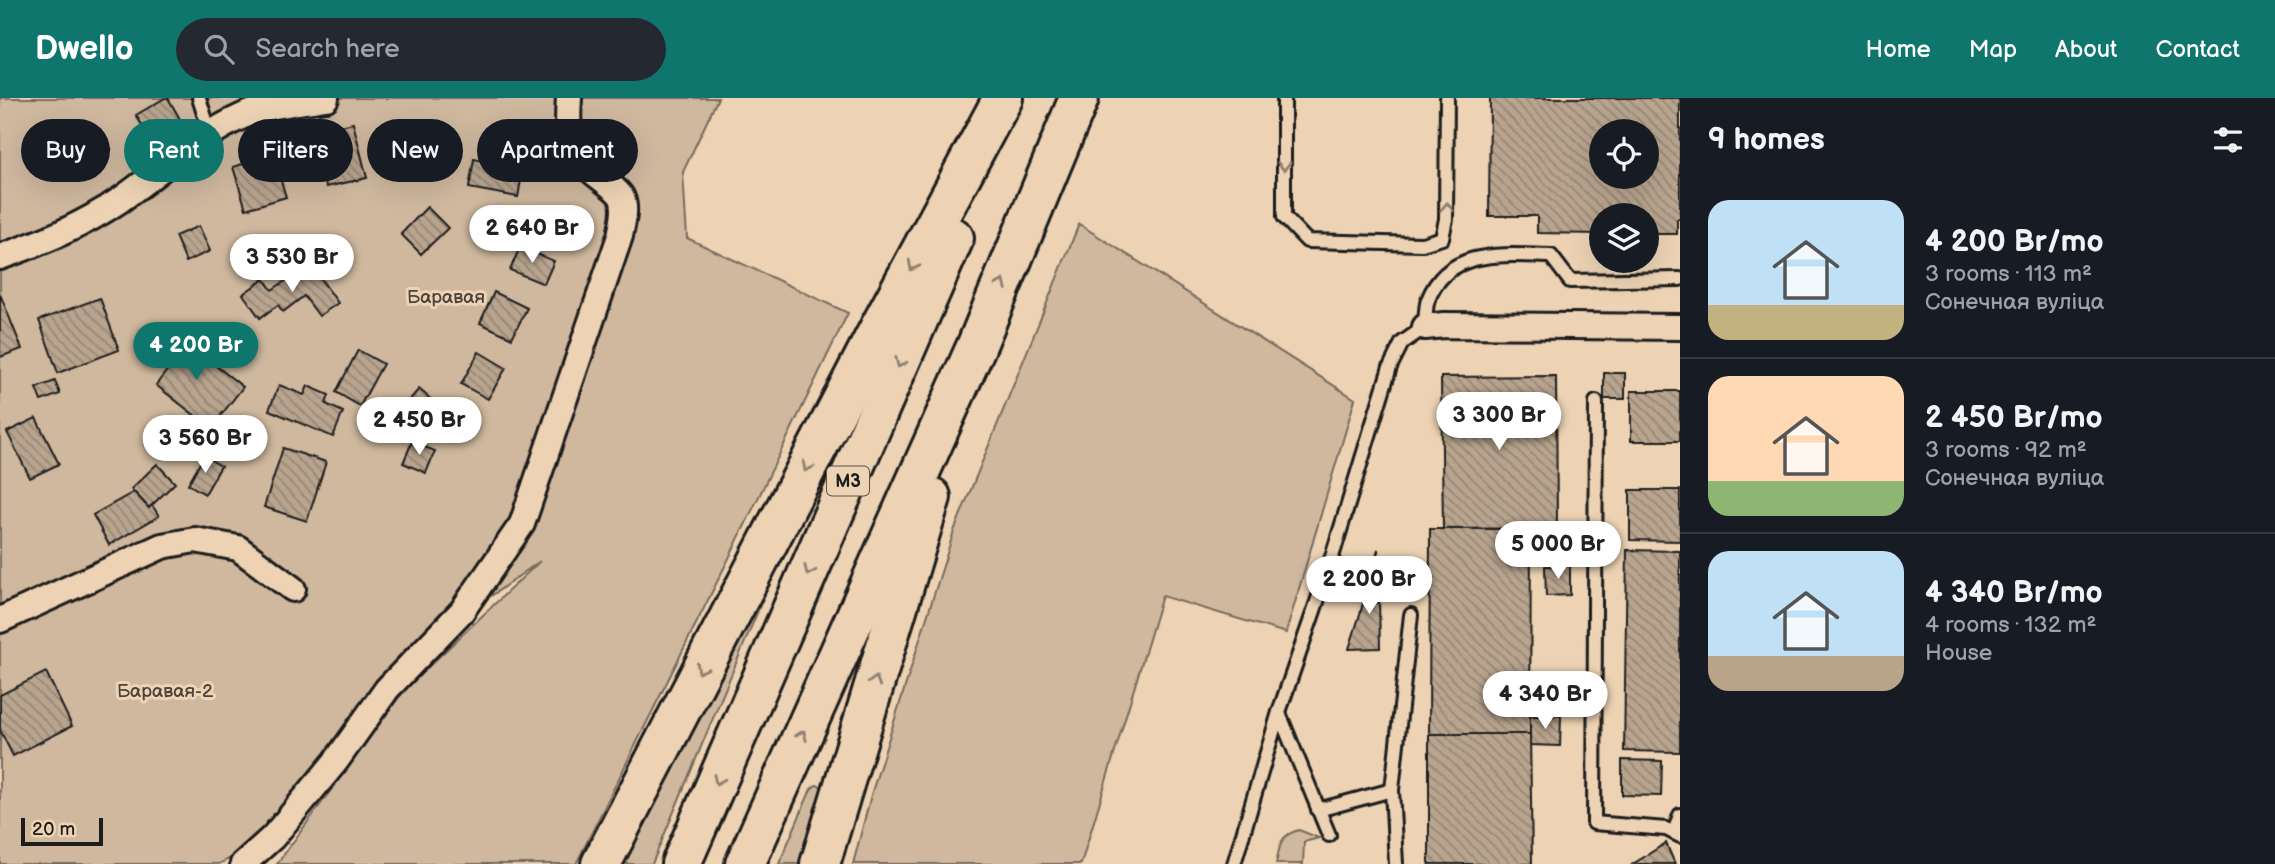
<!DOCTYPE html>
<html lang="en">
<head>
<meta charset="utf-8">
<style>
  body { margin:0; font-family:"Balsamiq Sans",sans-serif; background:#242831; color:#f1f3f6; height:100vh; display:flex; flex-direction:column; font-size:26px; white-space:nowrap }
  * { box-sizing:border-box; margin:0 }
  p { font-size:23px; color:#9ea1a6 }
  .icon { flex:none; width:38px; height:38px; fill:none; stroke:currentColor; stroke-width:2; stroke-linecap:round; stroke-linejoin:round }
  .map { position:relative; flex:1; overflow:hidden }
  .drawer { display:flex; flex-direction:column; background:#171b24; width:595px }
  .drawer>* { flex:none }
  .top-card { position:absolute; left:21px; top:21px; width:665px; height:63px; display:flex; gap:14px }
  .tools { position:absolute; left:1589px; top:21px; display:grid; gap:14px }
  .tools a { display:grid; place-items:center; width:70px; height:70px; border-radius:50%; background:#171b24; box-shadow:0 7px 28px #0002; font-size:35px }
  .scale { position:absolute; left:21px; bottom:18px; width:82px; box-sizing:border-box; padding-left:7px; border:4px solid #1c1c1c; border-top:0; font-size:19px; line-height:24px; white-space:nowrap; color:#1c1c1c; -webkit-text-stroke:5px #edd3b4; paint-order:stroke }
  .price { position:absolute; translate:-50% -60px; padding:0 16px; border-radius:24px; background:#fff; color:#222; font-size:23px; line-height:46px; filter:drop-shadow(0 2px 4px #0008) }
  .price::after { content:''; position:absolute; left:50%; top:42px; width:21px; height:16px; margin-left:-10px; background:inherit; clip-path:polygon(0 0,100% 0,50% 100%) }
  .price.active { background:#0f766e; color:#fff }
  ul { padding:0; list-style:none }
  li { display:flex; align-items:center; gap:21px; height:175px; padding:0 28px }
  li+li { border-top:2px solid #363941 }
  li span { display:grid; place-items:center; flex:none; width:196px; height:140px; border-radius:21px; color:#555 }
  li>.icon { margin-inline-start:auto }
  span .icon { width:84px; height:84px; fill:#fffc; stroke-width:1 }
  li b { font-size:30px }
  h2 { display:flex; justify-content:space-between; align-items:center; height:84px; padding:0 28px; font-size:30px }
  .pill { padding:0 24px; border-radius:32px; background:#171b24; box-shadow:0 7px 28px #0002; font-size:24px; line-height:63px }
  .pill.active { background:#0f766e; color:#fff }
  header { display:flex; align-items:center; gap:42px; box-sizing:border-box; height:98px; padding:0 35px; background:#0f766e; color:#fff }
  header strong { font-size:33px }
  nav { display:flex; gap:38px; margin-inline-start:auto; font-size:24px }
  .search { width:490px; height:63px; background:#242831; display:flex; align-items:center; gap:18px; box-sizing:border-box; padding:0 24px; border-radius:38px; color:#9ea1a6; font-size:26px }
  main { display:flex; flex:1; min-height:0 }
  .map>svg:first-child { display:block }
  .green { fill:#cfb89e; stroke:#766a5d; stroke-width:2 }
  .building { fill:url(#building-back-hatch); stroke:#1c1c1c; stroke-width:2; fill-rule:evenodd }
  .lines { fill:none; stroke-linecap:round; stroke-linejoin:round }
  .service-casing { stroke:#1c1c1c; stroke-width:18 }
  .minor-casing { stroke:#1c1c1c; stroke-width:30 }
  .trunk-casing { stroke:#1c1c1c; stroke-width:44 }
  .service { stroke:#edd3b4; stroke-width:12 }
  .minor { stroke:#edd3b4; stroke-width:24 }
  .trunk { stroke:#edd3b4; stroke-width:38 }
  .oneway { stroke:#8f8170 }
  .labels { text-anchor:middle; stroke-width:6; stroke-linejoin:round; paint-order:stroke }
  .shield { fill:#edd3b4; stroke:#5b534a; stroke-width:2 }
  .shield-label { font-size:18px; font-weight:bold; fill:#1c1c1c }
  .park-label { font-size:19px; fill:#49433c; stroke:#edd3b4 }
</style>
</head>
<body>
<header>
<strong>Dwello</strong>
<div class="search"><svg class="icon" aria-label="search" viewBox="0 0 24 24"><circle cx="10" cy="10" r="6"/><path d="M15 15l6 6"/></svg>Search here</div>
<nav><a>Home</a><a>Map</a><a>About</a><a>Contact</a></nav>
</header>
<main>
<div class="map">
<svg width="1680" height="766" viewBox="0 0 1680 766">
  <defs>
    <pattern id="building-back-hatch" width="6" height="6" patternUnits="userSpaceOnUse" patternTransform="scale(1.75)"><rect width="6" height="6" fill="#b9a58f"/><path d="M-1 5l2 2M0 0l6 6M5-1l2 2" fill="none" stroke="#968674"/></pattern>
  </defs>
  <rect width="100%" height="100%" fill="#edd3b4"/>
  <filter id="ink" filterUnits="userSpaceOnUse"><feTurbulence type="fractalNoise" baseFrequency=".0143" numOctaves="2"/><feDisplacementMap in="SourceGraphic" scale="14" xChannelSelector="R" yChannelSelector="G"/><feConvolveMatrix kernelMatrix="1 2 1 2 8 2 1 2 1" color-interpolation-filters="sRGB"/></filter>
  <g filter="url(#ink)">
    <g class="green">
      <path d="M0 0H718L683 74 687 140 848 215 730 458 576 766H277L405 591 540 463 390 570 267 730 235 758 219 766H0Z"/>
      <path d="M1079 126 1355 301 1286 535 1162 498 1081 766H853L871 697 954 433Z"/>
      <path d="M788 441 652 766H617Z"/>
      <path d="M816 687 823 689V697L800 766H779L811 691Z"/>
      <path d="M1299 732 1319 740 1304 744 1303 766H1276C1280 748 1279 737 1299 732Z"/>
    </g>
    <g class="building">
      <path d="M165 0H168L185 30 154 48 136 17Z"/>
      <path d="M1490 0H1680V121H1677V136H1647V117H1601V136L1537 135V118H1489ZM1601 33H1647V79H1601Z"/>
      <path d="M353 25 367 80 326 89 313 35Z"/>
      <path d="M402 27 431 40 422 60 393 47Z"/>
      <path d="M99 31 111 51 97 59 86 38Z"/>
      <path d="M72 39 83 60 60 71 50 50Z"/>
      <path d="M273 57 286 99 246 111 233 69Z"/>
      <path d="M474 61 523 70 518 99 469 90Z"/>
      <path d="M427 109 448 130 421 156 401 136Z"/>
      <path d="M199 128 210 153 186 164 175 138Z"/>
      <path d="M520 149 554 163 544 186 510 172Z"/>
      <path d="M310 166 338 205 319 218 304 198 283 214 278 207 260 220 243 196 264 181 272 192Z"/>
      <path d="M494 194 527 210 512 240 480 225Z"/>
      <path d="M0 196 22 251 0 259Z"/>
      <path d="M100 200 119 252 58 275 39 222Z"/>
      <path d="M177 237 243 289 211 330 156 287 168 271 157 263Z"/>
      <path d="M358 252 383 266 360 308 336 294Z"/>
      <path d="M479 254 506 270 488 301 461 286Z"/>
      <rect x="1604" y="275" width="21" height="26"/>
      <path d="M1556 278 1557 430 1443 431 1441 279Z"/>
      <path d="M55 283 60 296 41 303 36 290Z"/>
      <path d="M279 287 304 297 308 288 329 297 326 306 343 314 333 339 269 312Z"/>
      <path d="M419 291 464 330 453 344 407 305Z"/>
      <rect x="1631" y="293" width="49" height="50"/>
      <path d="M36 320 59 366 30 380 7 334Z"/>
      <path d="M412 344 435 353 426 375 403 365Z"/>
      <path d="M283 350 326 364 307 423 264 409Z"/>
      <path d="M204 358 221 368 205 396 188 386Z"/>
      <path d="M157 366 175 385 149 410 131 391Z"/>
      <path d="M1630 392H1680V443L1630 442Z"/>
      <path d="M134 394 149 410 152 407 159 418 109 447 93 417Z"/>
      <path d="M1430 431H1531L1530 636H1429Z"/>
      <path d="M1378 451 1380 550 1349 551 1360 516Z"/>
      <path d="M1627 452 1680 453V654L1624 653Z"/>
      <path d="M1545 468H1570V497L1546 498Z"/>
      <path d="M46 574 72 628 13 658 0 632V597Z"/>
      <path d="M1530 618H1561L1560 648 1530 647Z"/>
      <path d="M1429 636H1530L1532 766H1429Z"/>
      <path d="M1622 662 1662 663 1661 698 1622 697Z"/>
      <path d="M1666 745 1675 766H1633Z"/>
    </g>
    <g class="lines">
      <g class="service-casing">
        <g id="service">
          <path d="M199 0 210 35"/>
          <path d="M1284 0V119L1307 143 1422 146 1442 140 1446 121 1447 0"/>
          <path d="M1596 304 1594 725 1666 731 1680 738"/>
          <path d="M1279 615 1329 737"/>
          <path d="M1318 712 1392 692"/>
          <path d="M1674 735 1680 717"/>
          <path d="M1234 766 1279 614 1328 472 1390 269 1402 245 1425 229C1426 221 1425 210 1428 202 1448 149 1505 157 1551 158L1570 183 1680 181"/>
          <path d="M1396 766 1392 692 1411 517"/>
        </g>
      </g>
      <g class="minor-casing">
        <g id="minor">
          <path d="M0 159C43 144 82 128 120 102 160 74 198 38 243 18 268 7 299 4 326 0"/>
          <path d="M1425 229 1444 227 1680 229"/>
          <path d="M0 522 162 448 195 442 238 450 293 491"/>
          <path d="M243 766 273 739 336 663 387 591 462 513 522 426 620 138C622 126 627 112 622 100 619 93 608 86 602 81 569 57 566 40 569 0"/>
        </g>
      </g>
      <g class="trunk-casing">
        <g id="trunk">
          <path d="M601 766 880 229 1003 0"/>
          <path d="M681 766 954 140"/>
          <path d="M745 766 976 249 1079 0"/>
          <path d="M820 766 931 399"/>
        </g>
      </g>
      <use href="#service" class="service"/>
      <use href="#minor" class="minor"/>
      <use href="#trunk" class="trunk"/>
    </g>
    <defs><path id="oneway-chevron" d="M-2-3.5L2.5 0L-2 3.5" fill="none" stroke-width="1.6" stroke-linecap="round" stroke-linejoin="round" transform="scale(1.75)"/></defs>
    <g class="oneway">
      <use href="#oneway-chevron" transform="translate(1284 68) rotate(90)"/>
      <use href="#oneway-chevron" transform="translate(1447 109) rotate(-87)"/>
      <use href="#oneway-chevron" transform="translate(913 168) rotate(118)"/>
      <use href="#oneway-chevron" transform="translate(1002 186) rotate(-68)"/>
      <use href="#oneway-chevron" transform="translate(900 265) rotate(114)"/>
      <use href="#oneway-chevron" transform="translate(807 369) rotate(118)"/>
      <use href="#oneway-chevron" transform="translate(809 473) rotate(114)"/>
      <use href="#oneway-chevron" transform="translate(701 571) rotate(118)"/>
      <use href="#oneway-chevron" transform="translate(875 583) rotate(-73)"/>
      <use href="#oneway-chevron" transform="translate(802 637) rotate(-66)"/>
      <use href="#oneway-chevron" transform="translate(718 682) rotate(114)"/>
    </g>
  </g>
  <g class="labels">
    <rect class="shield" x="827" y="368.5" width="42" height="29" rx="5"/>
    <g class="shield-label">
      <text x="848" y="389">М3</text>
    </g>
    <g class="park-label">
      <text x="446" y="205">Баравая</text>
      <text x="165" y="599">Баравая-2</text>
    </g>
  </g>
</svg>
<div class="tools">
<a><svg class="icon" aria-label="locate" viewBox="0 0 24 24"><circle cx="12" cy="12" r="6"/><path d="M12 2v4M12 18v4M2 12h4M18 12h4"/></svg></a>
<a><svg class="icon" aria-label="layers" viewBox="0 0 24 24"><path d="M12 4l9 5-9 5-9-5zM3 14l9 5 9-5"/></svg></a>
</div>
<div class="scale">20 m</div>
<b class="price" style="left:532px;top:167px">2 640 Br</b>
<b class="price" style="left:292px;top:196px">3 530 Br</b>
<b class="price active" style="left:196px;top:284px">4 200 Br</b>
<b class="price" style="left:1499px;top:354px">3 300 Br</b>
<b class="price" style="left:419px;top:359px">2 450 Br</b>
<b class="price" style="left:205px;top:377px">3 560 Br</b>
<b class="price" style="left:1558px;top:483px">5 000 Br</b>
<b class="price" style="left:1369px;top:518px">2 200 Br</b>
<b class="price" style="left:1545px;top:633px">4 340 Br</b>
<div class="top-card">
<a class="pill">Buy</a>
<a class="pill active">Rent</a>
<a class="pill">Filters</a>
<a class="pill">New</a>
<a class="pill">Apartment</a>
</div>
</div>
<section class="drawer">
<h2>9 homes<svg class="icon" aria-label="filters" viewBox="0 0 24 24"><path d="M4 7h16M4 17h16"/><circle cx="9" cy="7" r="2"/><circle cx="15" cy="17" r="2"/></svg></h2>
<ul>
<li><span style="background:linear-gradient(#bfe0f5 75%,#c2b280 0)"><svg class="icon" aria-label="home" viewBox="0 0 24 24"><path d="M3 11l9-7 9 7M6 9v11h12V9"/></svg></span><div><b>4 200 Br/mo</b><p>3 rooms · 113 m²</p><p>Сонечная вуліца</p></div></li>
<li><span style="background:linear-gradient(#ffd9b3 75%,#8fb573 0)"><svg class="icon" aria-label="home" viewBox="0 0 24 24"><path d="M3 11l9-7 9 7M6 9v11h12V9"/></svg></span><div><b>2 450 Br/mo</b><p>3 rooms · 92 m²</p><p>Сонечная вуліца</p></div></li>
<li><span style="background:linear-gradient(#bfe0f5 75%,#b9a48a 0)"><svg class="icon" aria-label="home" viewBox="0 0 24 24"><path d="M3 11l9-7 9 7M6 9v11h12V9"/></svg></span><div><b>4 340 Br/mo</b><p>4 rooms · 132 m²</p><p>House</p></div></li>
</ul>
</section>
</main>
</body>
</html>
